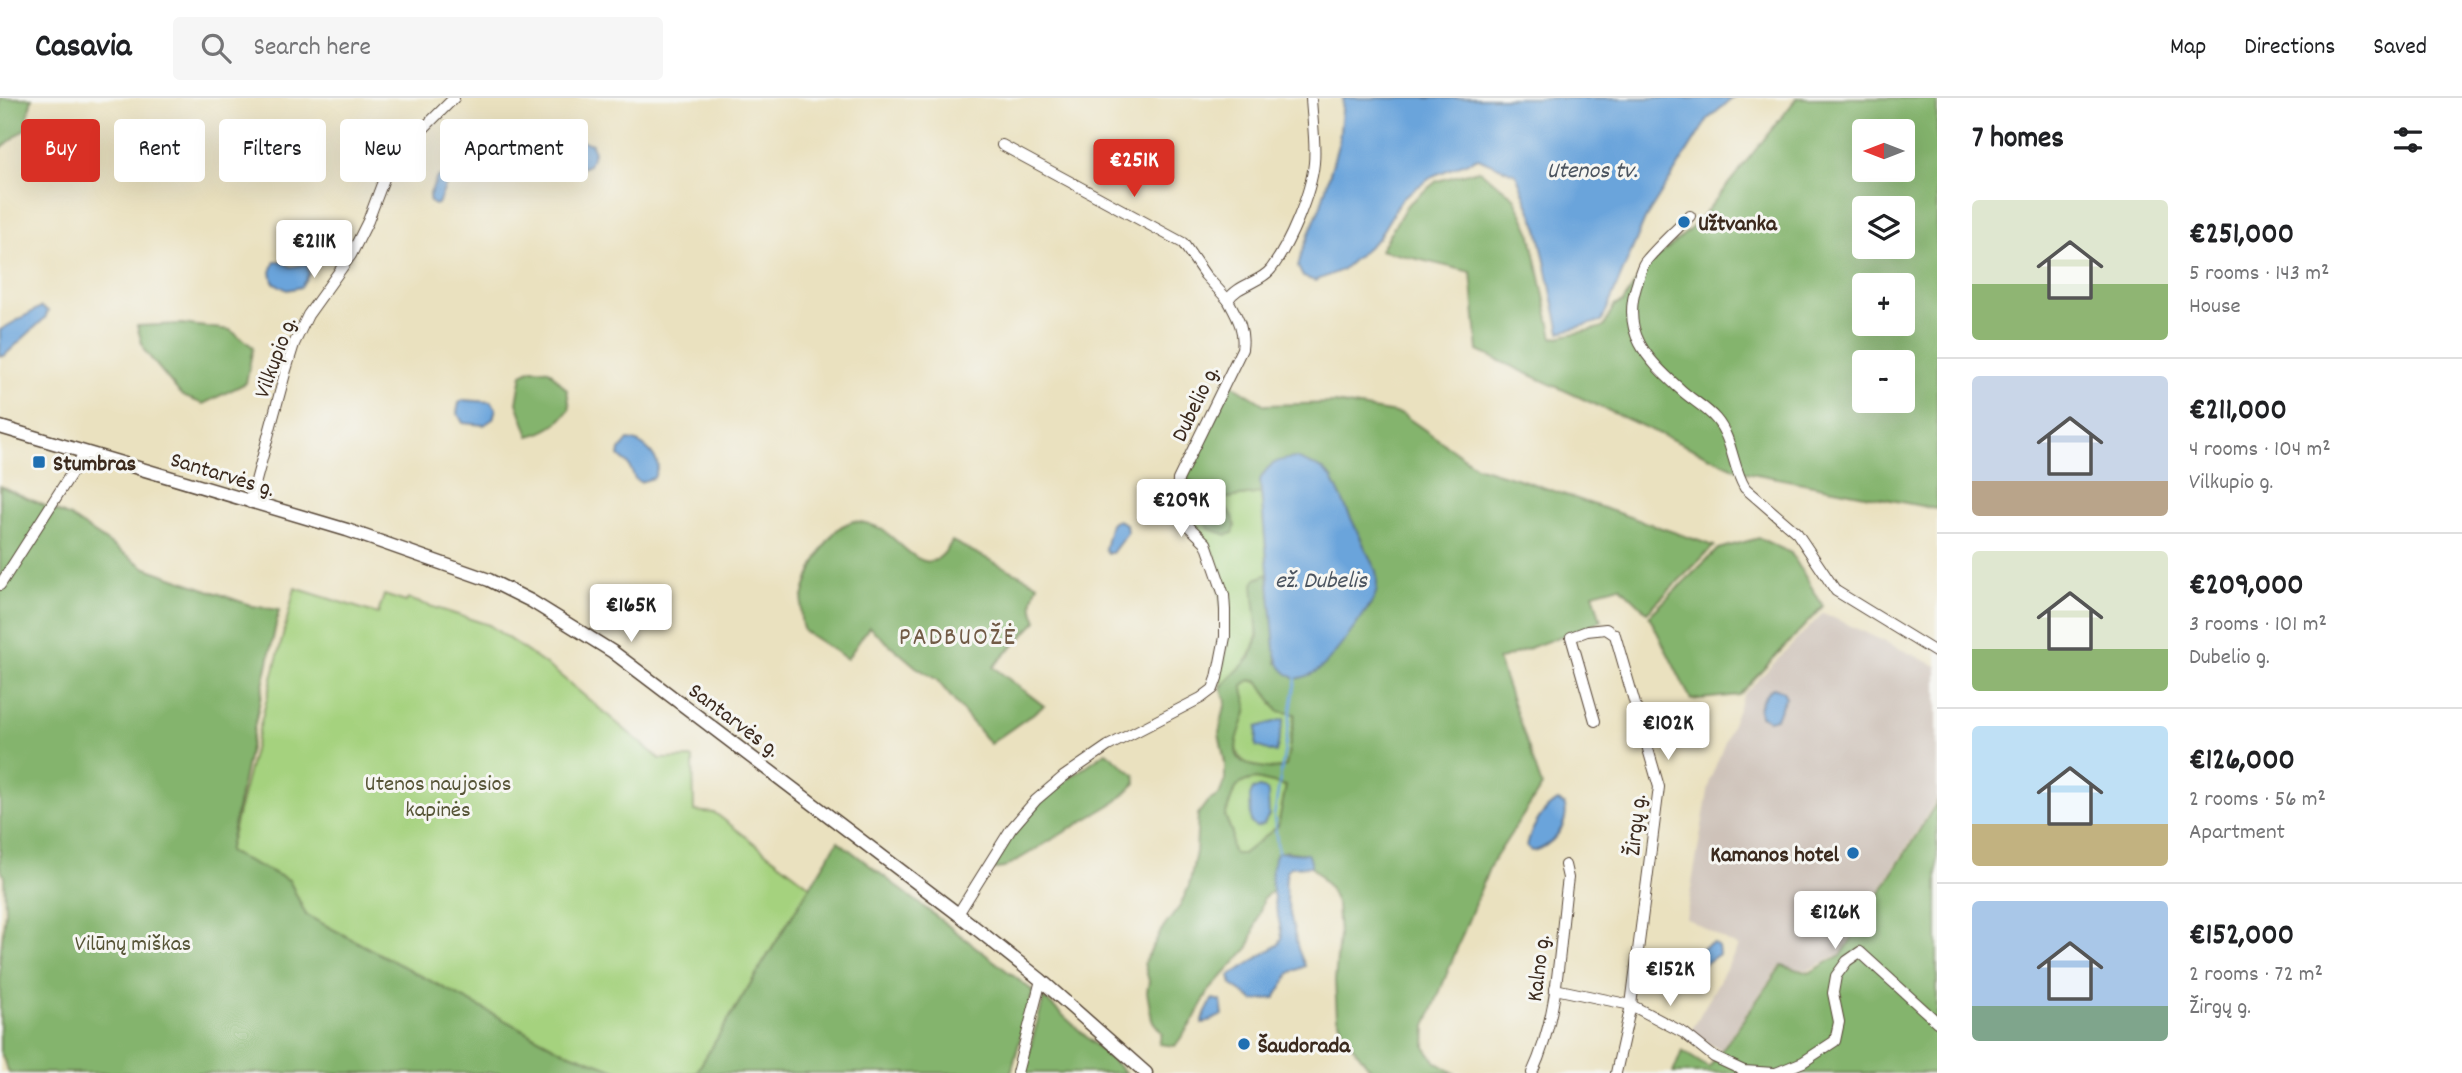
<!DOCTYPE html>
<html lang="en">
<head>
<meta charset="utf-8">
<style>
  body { margin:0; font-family:Dekko,sans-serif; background:#f6f6f6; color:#202124; height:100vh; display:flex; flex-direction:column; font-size:26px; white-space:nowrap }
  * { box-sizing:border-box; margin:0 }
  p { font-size:23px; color:#757577 }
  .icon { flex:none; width:38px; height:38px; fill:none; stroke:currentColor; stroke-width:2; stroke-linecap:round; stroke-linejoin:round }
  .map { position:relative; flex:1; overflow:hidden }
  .sheet { display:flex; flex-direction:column; background:#fff; width:525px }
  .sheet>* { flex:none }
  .top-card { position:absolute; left:21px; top:21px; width:665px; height:63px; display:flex; gap:14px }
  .needle { width:46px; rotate:270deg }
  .buttons { position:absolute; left:1852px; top:21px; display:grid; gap:14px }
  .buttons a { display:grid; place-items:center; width:63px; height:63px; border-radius:7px; background:#fff; box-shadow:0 7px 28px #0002; font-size:35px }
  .price { position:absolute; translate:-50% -60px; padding:0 16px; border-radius:7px; background:#fff; color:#222; font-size:23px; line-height:46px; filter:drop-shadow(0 2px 4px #0008) }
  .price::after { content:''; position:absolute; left:50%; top:42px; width:21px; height:16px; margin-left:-10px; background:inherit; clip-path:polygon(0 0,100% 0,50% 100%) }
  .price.selected { background:#d93025; color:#fff }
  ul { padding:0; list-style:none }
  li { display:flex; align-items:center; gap:21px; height:175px; padding:0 35px }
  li+li { border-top:2px solid #e0e0e0 }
  li span { display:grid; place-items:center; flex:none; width:196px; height:140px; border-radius:7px; color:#555 }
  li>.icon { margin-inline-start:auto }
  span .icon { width:84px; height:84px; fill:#fffc; stroke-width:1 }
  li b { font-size:30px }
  h2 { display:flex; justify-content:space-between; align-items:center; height:84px; padding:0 35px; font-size:30px }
  .tag { padding:0 24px; border-radius:7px; background:#fff; box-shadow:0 7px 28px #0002; font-size:24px; line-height:63px }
  .tag.selected { background:#d93025; color:#fff }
  header { display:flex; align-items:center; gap:42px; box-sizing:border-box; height:98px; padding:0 35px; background:#fff; border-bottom:2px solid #e0e0e0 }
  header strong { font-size:33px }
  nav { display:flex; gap:38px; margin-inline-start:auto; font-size:24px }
  .search { width:490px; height:63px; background:#f6f6f6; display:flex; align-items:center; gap:18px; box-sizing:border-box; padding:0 24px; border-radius:7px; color:#757577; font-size:26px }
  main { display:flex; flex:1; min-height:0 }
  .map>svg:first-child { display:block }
  .industrial { fill:#cec2b9 }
  .green { fill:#a5d27e; stroke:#707e4e; stroke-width:2 }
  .forest { fill:#84b46d; stroke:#606f46; stroke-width:2; fill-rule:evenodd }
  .water { fill:#6ba4db; stroke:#53677c; stroke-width:2 }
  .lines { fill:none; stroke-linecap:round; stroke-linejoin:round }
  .stream { stroke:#6ba4db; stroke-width:2.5 }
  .minor-casing { stroke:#554536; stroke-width:12 }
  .major-casing { stroke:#554536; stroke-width:15 }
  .minor { stroke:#fff; stroke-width:10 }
  .major { stroke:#fff; stroke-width:12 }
  .poi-dot { fill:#1f6fb2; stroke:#f6f6f2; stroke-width:2.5 }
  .labels { text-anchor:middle; stroke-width:6; stroke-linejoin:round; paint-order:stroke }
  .poi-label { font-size:23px; font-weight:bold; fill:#3b2a1e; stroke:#f6f6f2; text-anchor:start }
  .street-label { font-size:23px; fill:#3b2a1e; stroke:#f6f6f2 }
  .park-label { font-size:23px; fill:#565436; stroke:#f6f6f2 }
  .water-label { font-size:24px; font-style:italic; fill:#4c5560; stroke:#f6f6f2 }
  .quarter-label { font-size:26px; letter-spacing:2px; fill:#725b46; stroke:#f6f6f2 }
</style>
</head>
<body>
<header>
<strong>Casavia</strong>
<div class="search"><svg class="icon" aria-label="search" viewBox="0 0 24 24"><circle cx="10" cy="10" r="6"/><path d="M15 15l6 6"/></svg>Search here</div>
<nav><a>Map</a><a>Directions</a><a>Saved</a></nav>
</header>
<main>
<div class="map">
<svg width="1937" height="975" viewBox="0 0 1937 975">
  <rect width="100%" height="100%" fill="#f6f6f2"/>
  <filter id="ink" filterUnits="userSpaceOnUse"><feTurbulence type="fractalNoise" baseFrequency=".0143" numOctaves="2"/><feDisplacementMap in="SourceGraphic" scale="14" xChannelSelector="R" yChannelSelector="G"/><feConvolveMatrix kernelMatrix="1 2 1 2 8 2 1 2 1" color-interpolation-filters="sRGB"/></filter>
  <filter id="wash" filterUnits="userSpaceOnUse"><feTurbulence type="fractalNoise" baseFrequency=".00686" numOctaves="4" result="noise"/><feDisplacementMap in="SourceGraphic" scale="28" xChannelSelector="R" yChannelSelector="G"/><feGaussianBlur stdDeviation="1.57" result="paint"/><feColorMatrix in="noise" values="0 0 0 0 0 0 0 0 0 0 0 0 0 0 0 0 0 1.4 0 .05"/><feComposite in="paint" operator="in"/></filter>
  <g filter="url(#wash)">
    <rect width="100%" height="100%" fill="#eae1bf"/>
    <path class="industrial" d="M1823 515 1937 568V700L1841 855 1808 872 1780 867 1720 952 1690 935 1738 849 1686 820 1710 682 1744 596Z"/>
    <g class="green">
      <path d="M1183 377 1196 388 1199 406 1229 413 1220 406V401L1261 395 1268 476 1256 481C1252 496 1255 504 1257 519 1262 549 1244 571 1221 589V576L1227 548 1214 455 1181 414V388Z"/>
      <path d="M295 490 378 516 384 497 406 504 408 501 489 527 556 574 660 661 693 660 694 713 715 715 810 788 696 975H624L559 951 306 817 289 782 228 754Z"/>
      <path d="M1250 582C1264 585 1268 595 1273 607L1295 615 1286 668C1276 673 1270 671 1259 669 1224 663 1237 635 1247 611L1242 596 1243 587Z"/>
      <path d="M1256 681 1286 688 1278 728 1243 756H1234L1231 748 1232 735 1225 718C1233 698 1232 683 1256 681Z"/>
    </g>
    <g class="forest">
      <path d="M0 0H32L25 31 0 51Z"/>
      <path d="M1797 0H1937V411L1741 373 1478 253 1471 174 1380 152 1407 107 1437 83 1479 72 1514 99 1530 133 1553 240 1604 229 1614 208 1623 204 1645 170 1697 125ZM1864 33H1902V72H1864ZM1864 110H1902V149H1864ZM1864 187H1902V226H1864ZM1864 264H1902V303H1864Z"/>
      <path d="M182 226 230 232 253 249 246 285 203 306 182 298 144 252 137 228Z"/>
      <path d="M532 271 549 272 567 292 570 310C560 326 547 334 529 338L517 305 522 276Z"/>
      <path d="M1230 285 1265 307 1335 305 1402 316 1476 368 1525 383 1714 448 1647 514 1620 488 1593 495 1601 523 1498 562 1542 688 1490 768 1426 928 1425 949 1436 964 1454 975H1374L1347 941 1337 919 1335 883 1339 837 1337 807 1329 789 1311 768V763L1306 756 1285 753 1272 769 1273 793 1264 799 1249 849 1208 894 1193 923 1175 948 1159 946 1162 935 1152 922 1147 894 1149 883 1144 865 1161 833 1180 808 1189 788 1196 754 1198 716 1207 704 1219 697 1225 682V665L1219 635 1226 603 1221 589 1250 560 1258 540 1253 486 1256 481 1268 476 1277 565 1369 510C1375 497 1377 487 1376 473L1332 380 1321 370 1260 382 1261 395 1220 401V406L1233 418 1235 428 1233 435 1227 437 1210 431 1203 422 1196 388 1183 377ZM1250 582 1259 584 1278 613 1295 616 1286 668C1274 673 1266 670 1254 668 1218 662 1247 626 1247 608 1247 600 1242 596 1243 587ZM1256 681 1286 688 1278 728 1243 756H1234L1231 748 1232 735 1225 718C1233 698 1232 683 1256 681Z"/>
      <path d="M0 388 70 419 146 470 253 508 279 512 228 754 289 782 306 817 559 951 624 975H9L0 953V861L5 813 4 779 0 769Z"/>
      <path d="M853 423C865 424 874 426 884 433 909 451 929 486 952 443L1038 486C1032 501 1030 508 1037 523L993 569 1044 608 990 646 937 582 916 569 869 529 847 561 804 533C792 508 818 449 838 431 842 427 849 425 853 423Z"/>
      <path d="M1759 440 1791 455 1823 508 1739 597 1691 602 1649 518 1718 451Z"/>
      <path d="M1106 654 1135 677 1136 685 1117 703 1004 770 988 772 1014 732 1043 699Z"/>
      <path d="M1937 704V975H1673L1682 953 1709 970 1782 867 1809 875 1842 856Z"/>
      <path d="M838 743 1033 893 1011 975H696Z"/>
      <path d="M1044 900 1126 975H1023Z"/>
    </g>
    <g class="water">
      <path d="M1343 0H1733L1708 21 1645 121 1602 223 1560 234 1538 131 1516 76 1478 60 1435 77 1403 99 1378 140 1342 172 1315 183 1303 179 1298 169 1302 153 1321 107 1339 43Z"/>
      <path d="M563 40H573L592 46 594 55 589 67 582 70 576 55 557 51V44Z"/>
      <path d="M441 78 446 80 447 85 438 106 435 107 430 104 429 98 437 79Z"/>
      <path d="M275 163H280L291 169 307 166 309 176 301 189 287 192 273 184 271 174Z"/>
      <path d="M41 209 48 213 45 220 4 258H0V232Z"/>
      <path d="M463 302 491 304 496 310 493 321 484 327 463 325 457 314 459 305Z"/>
      <path d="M628 342C642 343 655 355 658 368L654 380 640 384 635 381 629 367 619 358 620 352Z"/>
      <path d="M1296 360 1321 370 1332 380 1376 473C1377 481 1378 488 1376 495 1372 508 1332 561 1321 570 1314 576 1305 579 1296 581 1281 573 1278 567 1275 551L1260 382C1268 365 1279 361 1296 360Z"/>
      <path d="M1118 422 1126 426 1127 435 1112 455H1108L1105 451 1111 425Z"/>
      <path d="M1773 590 1783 593 1786 599 1776 620 1769 622 1760 618C1757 607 1764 597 1773 590Z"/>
      <path d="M1284 621 1276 655 1256 648 1257 629Z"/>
      <path d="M1259 690 1267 692 1268 696 1269 717 1264 726 1256 729 1251 725 1250 698 1253 691Z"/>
      <path d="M1558 703 1564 706C1572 724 1551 752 1531 753L1527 748C1530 733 1543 709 1558 703Z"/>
      <path d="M1278 754 1307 756 1311 763V768L1291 769 1287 772 1285 787 1287 802 1298 851 1305 868 1290 875 1275 900 1254 903 1232 887 1230 878 1279 846 1282 840C1280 814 1262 779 1278 754Z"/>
      <path d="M1713 845 1718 848 1719 856 1700 869 1694 868C1690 853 1702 850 1713 845Z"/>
      <path d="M1213 901 1221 903 1223 917 1202 926V922Z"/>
    </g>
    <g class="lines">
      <path class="stream" d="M1278 754 1274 718 1296 581"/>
    </g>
  </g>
  <g filter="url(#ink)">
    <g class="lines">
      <g class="minor-casing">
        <g id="minor">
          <path d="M1002 47 1183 145 1205 177 1228 202"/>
          <path d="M1690 118C1675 133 1658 148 1645 164 1640 171 1639 181 1636 189 1622 235 1646 260 1679 290 1690 301 1706 309 1716 321 1733 341 1732 369 1745 390L1797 435 1836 493 1937 555"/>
          <path d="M250 405 286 272 294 246 308 217 351 157 368 123 385 78 405 49 454 0"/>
          <path d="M0 487 85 354"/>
          <path d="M1595 623 1571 539 1587 533 1606 531 1615 537 1659 689 1631 907 1616 975"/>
          <path d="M958 816 1011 731 1036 702 1063 679 1108 648 1201 600 1213 591 1217 580 1225 539V512L1224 497 1206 445 1180 420 1176 408 1178 382 1242 251C1245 231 1237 219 1228 202 1238 186 1260 185 1271 171 1289 147 1311 96 1314 65 1316 44 1312 21 1311 0"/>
          <path d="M1555 891 1631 907 1684 935 1714 959 1744 973 1774 975"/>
          <path d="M1017 975 1041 882"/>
          <path d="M1532 975C1560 916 1559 844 1568 780L1565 767"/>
          <path d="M1776 975 1803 964 1835 943 1839 924 1833 895 1836 878 1847 863 1860 854 1937 924"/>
        </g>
      </g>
      <g class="major-casing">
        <path id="major" d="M0 329 347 432 489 482 531 503 613 554 958 816 1041 882 1146 975"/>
      </g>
      <use href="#minor" class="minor"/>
      <use href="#major" class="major"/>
    </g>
  </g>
  <g class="poi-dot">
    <circle cx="1684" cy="124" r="7"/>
    <rect x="32" y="357" width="14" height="14" rx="3.5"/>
    <circle cx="1853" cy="755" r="7"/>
    <circle cx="1244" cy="946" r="7"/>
  </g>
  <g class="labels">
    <g class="poi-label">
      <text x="1698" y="132">Užtvanka</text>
      <text x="53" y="372">Stumbras</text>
      <text x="1839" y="763" text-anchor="end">Kamanos hotel</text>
      <text x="1258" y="954">Šaudorada</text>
    </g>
    <g class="street-label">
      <text transform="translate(274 259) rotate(-70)" y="8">Vilkupio g.</text>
      <text transform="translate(1194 305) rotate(-64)" y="8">Dubelio g.</text>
      <text transform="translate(223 375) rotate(17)" y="8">Santarvės g.</text>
      <text transform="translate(735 621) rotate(37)" y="8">Santarvės g.</text>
      <text transform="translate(1634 727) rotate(-84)" y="8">Žirgų g.</text>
      <text transform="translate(1537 870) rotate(-83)" y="8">Kalno g.</text>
    </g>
    <g class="park-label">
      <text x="438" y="692">Utenos naujosios<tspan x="438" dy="26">kapinės</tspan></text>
      <text x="133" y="852">Vilūnų miškas</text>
    </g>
    <g class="water-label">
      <text x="1592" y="79">Utenos tv.</text>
      <text x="1321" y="489">ež. Dubelis</text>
    </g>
    <g class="quarter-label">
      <text x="958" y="546">PADBUOŽĖ</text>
    </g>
  </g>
</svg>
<div class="buttons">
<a><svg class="needle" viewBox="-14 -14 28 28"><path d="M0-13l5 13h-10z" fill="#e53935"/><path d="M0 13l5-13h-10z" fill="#757577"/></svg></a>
<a><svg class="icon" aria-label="layers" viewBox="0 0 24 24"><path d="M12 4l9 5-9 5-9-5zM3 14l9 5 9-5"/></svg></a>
<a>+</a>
<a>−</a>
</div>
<b class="price selected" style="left:1134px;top:101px">€251K</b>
<b class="price" style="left:314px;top:182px">€211K</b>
<b class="price" style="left:1181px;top:441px">€209K</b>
<b class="price" style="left:631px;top:546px">€165K</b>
<b class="price" style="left:1668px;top:664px">€102K</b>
<b class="price" style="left:1835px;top:853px">€126K</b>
<b class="price" style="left:1670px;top:910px">€152K</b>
<div class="top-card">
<a class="tag selected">Buy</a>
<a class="tag">Rent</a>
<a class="tag">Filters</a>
<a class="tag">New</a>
<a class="tag">Apartment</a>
</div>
</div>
<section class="sheet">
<h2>7 homes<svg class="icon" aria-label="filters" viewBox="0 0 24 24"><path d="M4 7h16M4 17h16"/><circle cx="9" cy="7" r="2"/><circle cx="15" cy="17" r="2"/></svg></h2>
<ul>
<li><span style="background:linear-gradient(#dfe7d0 60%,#8fb573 0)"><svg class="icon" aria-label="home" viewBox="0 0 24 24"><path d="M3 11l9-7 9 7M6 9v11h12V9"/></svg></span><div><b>€251,000</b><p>5 rooms · 143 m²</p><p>House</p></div></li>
<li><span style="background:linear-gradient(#c9d6e8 75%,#b9a48a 0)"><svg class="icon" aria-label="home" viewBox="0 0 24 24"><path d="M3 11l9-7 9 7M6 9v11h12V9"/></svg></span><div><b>€211,000</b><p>4 rooms · 104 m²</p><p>Vilkupio g.</p></div></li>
<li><span style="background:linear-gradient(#dfe7d0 70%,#8fb573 0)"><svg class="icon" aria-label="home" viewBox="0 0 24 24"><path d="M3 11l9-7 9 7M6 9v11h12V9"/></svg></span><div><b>€209,000</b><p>3 rooms · 101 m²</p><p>Dubelio g.</p></div></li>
<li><span style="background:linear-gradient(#bfe0f5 70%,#c2b280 0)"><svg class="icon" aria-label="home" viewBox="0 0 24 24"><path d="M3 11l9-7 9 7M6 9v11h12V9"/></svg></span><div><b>€126,000</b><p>2 rooms · 56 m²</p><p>Apartment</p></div></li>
<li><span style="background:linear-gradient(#a9c7e8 75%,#7fa58c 0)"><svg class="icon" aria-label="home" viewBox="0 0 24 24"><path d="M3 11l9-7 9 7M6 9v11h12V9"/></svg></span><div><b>€152,000</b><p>2 rooms · 72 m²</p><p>Žirgų g.</p></div></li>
</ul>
</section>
</main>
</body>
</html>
